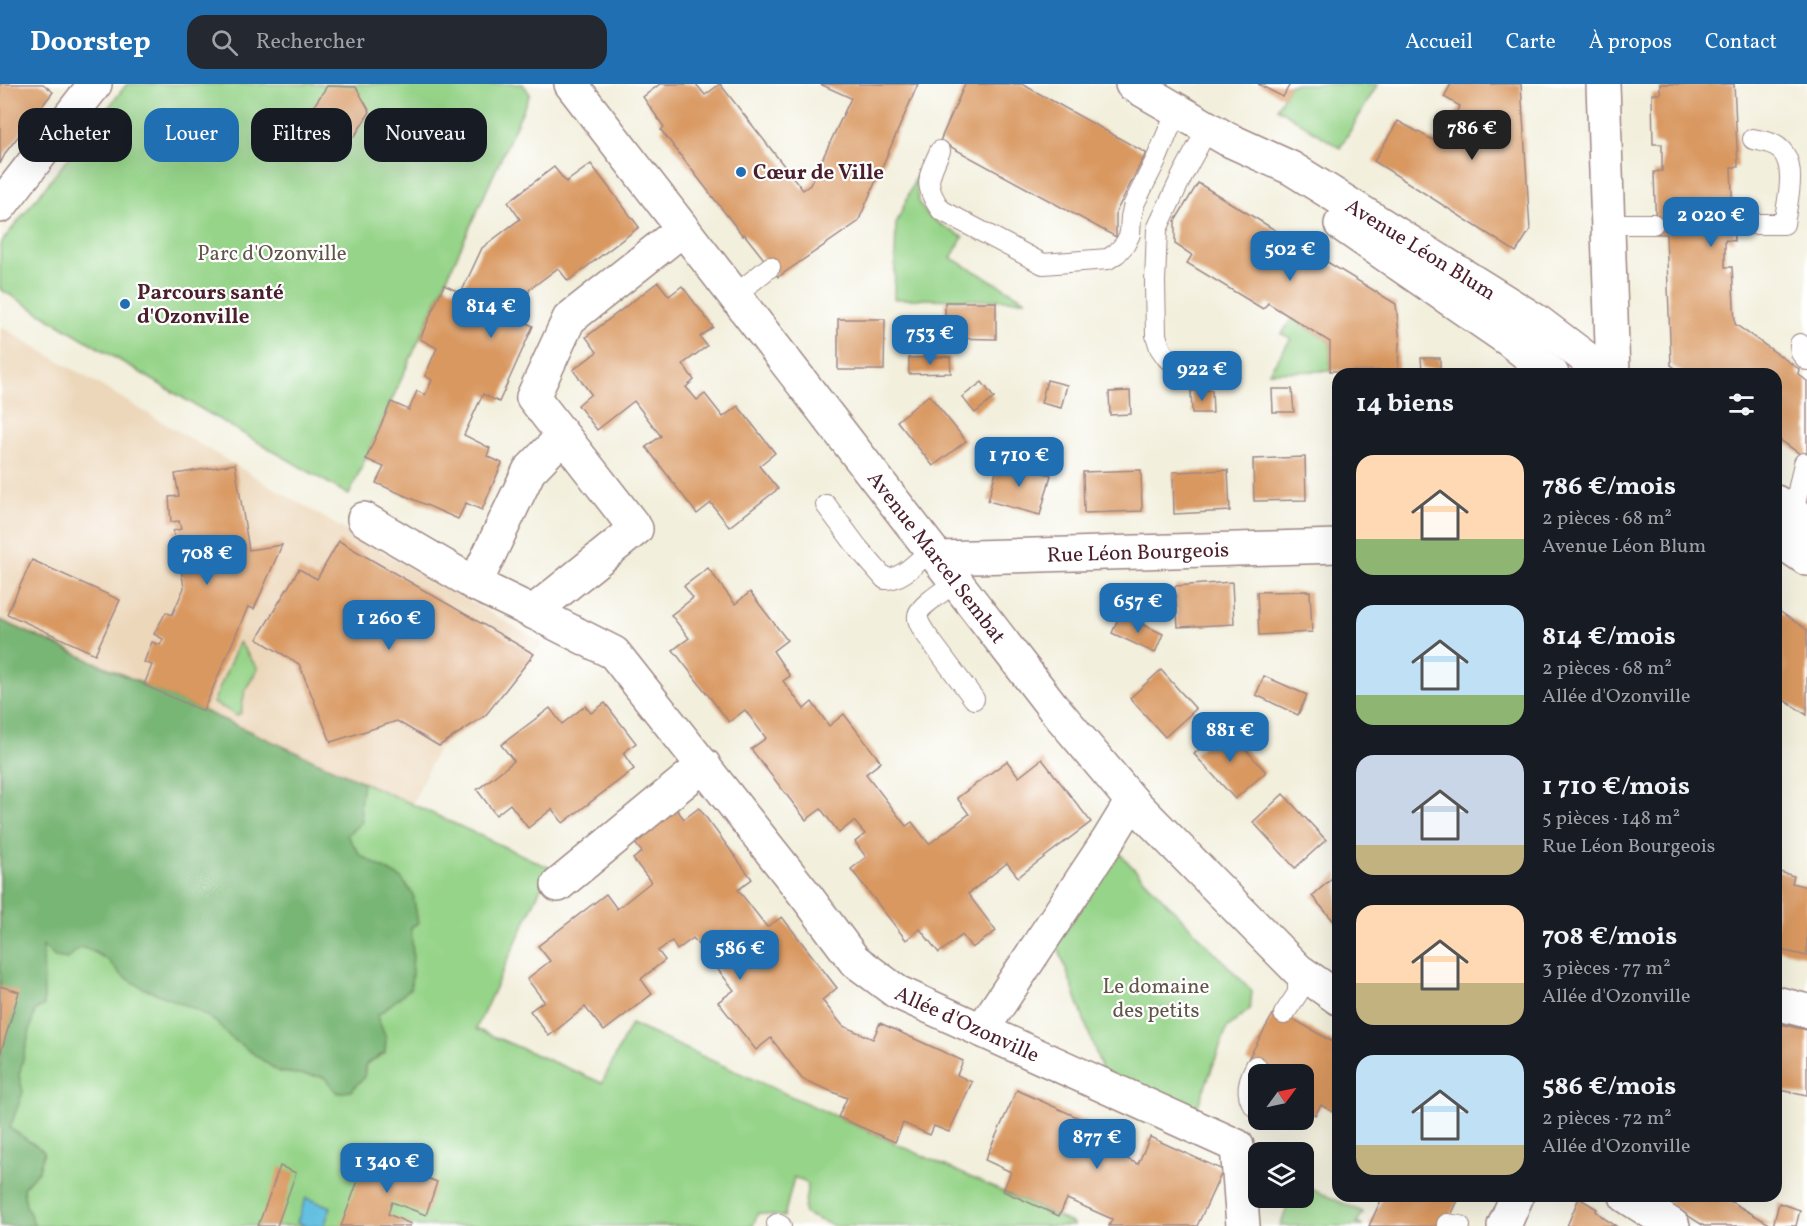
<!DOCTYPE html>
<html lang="fr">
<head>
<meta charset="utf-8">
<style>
  body { margin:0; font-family:Vollkorn,serif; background:#242831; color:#f1f3f6; height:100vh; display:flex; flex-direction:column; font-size:22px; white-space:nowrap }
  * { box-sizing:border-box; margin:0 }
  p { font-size:20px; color:#9ea1a6 }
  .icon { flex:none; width:33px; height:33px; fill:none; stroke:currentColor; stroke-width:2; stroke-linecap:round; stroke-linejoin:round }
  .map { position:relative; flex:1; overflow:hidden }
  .drawer { position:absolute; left:1332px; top:284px; width:450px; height:834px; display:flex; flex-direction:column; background:#171b24; border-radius:18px; box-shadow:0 6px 24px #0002 }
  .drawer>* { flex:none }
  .hud { position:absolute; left:18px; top:24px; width:570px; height:54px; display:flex; gap:12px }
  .needle { width:39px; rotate:57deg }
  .buttons { position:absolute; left:1248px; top:980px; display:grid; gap:12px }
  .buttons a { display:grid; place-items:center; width:66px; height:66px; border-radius:12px; background:#171b24; box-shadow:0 6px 24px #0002; font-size:30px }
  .price { position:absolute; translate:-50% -51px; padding:0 14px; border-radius:12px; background:#1f6fb2; color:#fff; font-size:20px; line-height:39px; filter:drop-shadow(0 2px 3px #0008) }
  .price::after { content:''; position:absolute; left:50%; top:36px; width:18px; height:14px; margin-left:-9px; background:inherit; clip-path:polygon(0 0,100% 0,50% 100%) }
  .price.active { background:#222; color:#fff }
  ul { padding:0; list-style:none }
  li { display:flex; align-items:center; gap:18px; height:150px; padding:0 24px }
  li span { display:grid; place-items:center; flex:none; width:168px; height:120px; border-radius:18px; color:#555 }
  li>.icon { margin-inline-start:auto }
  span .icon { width:72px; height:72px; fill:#fffc; stroke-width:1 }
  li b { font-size:26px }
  h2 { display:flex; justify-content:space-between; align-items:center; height:72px; padding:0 24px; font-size:26px }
  .chip { padding:0 21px; border-radius:18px; background:#171b24; box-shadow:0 6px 24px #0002; font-size:21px; line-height:54px }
  .chip.active { background:#1f6fb2; color:#fff }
  header { display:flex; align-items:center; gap:36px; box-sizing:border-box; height:84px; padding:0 30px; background:#1f6fb2; color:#fff }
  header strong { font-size:28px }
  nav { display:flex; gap:33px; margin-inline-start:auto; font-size:21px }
  .search { width:420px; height:54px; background:#242831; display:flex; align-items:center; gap:15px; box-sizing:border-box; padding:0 21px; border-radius:18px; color:#9ea1a6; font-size:22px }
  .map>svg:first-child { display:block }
  .built { fill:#ecd7ba }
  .green { fill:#96d489; stroke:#707a5a; stroke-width:1.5 }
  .forest { fill:#78b675; stroke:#616a50; stroke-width:1.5 }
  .water { fill:#63c0e1; stroke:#567086; stroke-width:1.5 }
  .building { fill:#d99860 }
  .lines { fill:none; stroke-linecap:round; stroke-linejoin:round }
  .lane-casing { stroke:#9e8784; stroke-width:22 }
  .street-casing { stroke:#9e8784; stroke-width:36 }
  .secondary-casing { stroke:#9e8784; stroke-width:36 }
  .primary-casing { stroke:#9e8784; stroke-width:36 }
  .lane { stroke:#fff; stroke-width:20 }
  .street { stroke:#fff; stroke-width:33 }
  .secondary { stroke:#fff; stroke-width:33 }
  .primary { stroke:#fff; stroke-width:33 }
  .poi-dot { fill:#1f6fb2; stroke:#fff; stroke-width:2 }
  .labels { text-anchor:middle; stroke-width:4.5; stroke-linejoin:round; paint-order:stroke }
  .poi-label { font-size:21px; font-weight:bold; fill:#4a1f2b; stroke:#fff; text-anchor:start }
  .street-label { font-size:21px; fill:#4a1f2b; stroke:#fff }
  .park-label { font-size:21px; fill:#615547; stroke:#fff }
</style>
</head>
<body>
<header>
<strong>Doorstep</strong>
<div class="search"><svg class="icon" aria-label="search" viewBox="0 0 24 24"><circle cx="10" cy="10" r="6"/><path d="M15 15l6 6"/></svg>Rechercher</div>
<nav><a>Accueil</a><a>Carte</a><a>À propos</a><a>Contact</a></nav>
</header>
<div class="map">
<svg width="1807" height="1142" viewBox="0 0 1807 1142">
  <rect width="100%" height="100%" fill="#fff"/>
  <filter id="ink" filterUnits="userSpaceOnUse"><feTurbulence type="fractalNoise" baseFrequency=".0167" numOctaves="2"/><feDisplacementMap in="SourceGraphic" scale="12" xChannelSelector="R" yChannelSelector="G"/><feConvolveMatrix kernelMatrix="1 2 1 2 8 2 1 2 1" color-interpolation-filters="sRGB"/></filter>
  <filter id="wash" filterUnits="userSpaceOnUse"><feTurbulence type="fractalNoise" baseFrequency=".008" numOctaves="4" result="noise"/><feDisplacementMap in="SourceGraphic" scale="24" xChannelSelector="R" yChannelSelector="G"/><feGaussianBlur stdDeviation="1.35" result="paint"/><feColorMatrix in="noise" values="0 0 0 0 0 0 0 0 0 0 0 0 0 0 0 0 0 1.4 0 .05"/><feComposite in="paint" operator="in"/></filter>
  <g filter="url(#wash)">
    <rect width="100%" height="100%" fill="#f2efdc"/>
    <path class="built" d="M0 242 345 446 543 559 485 632 439 662 412 720 0 536Z"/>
    <g class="green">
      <path d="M127 0H523L530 10 349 411 230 342 0 205V160Z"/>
      <path d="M1290 0H1378L1340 64 1277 24Z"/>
      <path d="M919 86C908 126 933 137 963 153L951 174 1026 216 894 215 896 140Z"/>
      <path d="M1292 234 1330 258V287L1269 288 1291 255 1282 250Z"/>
      <path d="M0 536 412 720 550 784 476 945 602 999 631 940 1074 1140 1073 1142H834L805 1130 804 1125 808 1100 794 1093 784 1133 758 1129 753 1142H0Z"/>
      <path d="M239 558 258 585 245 606 241 629 236 632 226 625 213 619Z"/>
      <path d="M1117 767 1252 907 1250 925 1227 944 1196 1027 1102 986 1057 860Z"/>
      <path d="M1304 1102 1363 1128 1357 1139 1363 1142H1280L1287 1124 1263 1113H1304Z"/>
    </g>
    <path class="forest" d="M0 536 363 698 360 721 362 738 347 751 360 771 401 794 413 810 418 839 411 843 413 870 411 904 377 932 386 954 385 969 366 980 364 993 351 1007 337 1009 324 993 279 988 230 953 216 938 197 926 143 904 121 891 108 876 94 868 81 863 67 875 55 873 43 862 44 921 35 926 19 991 23 1008 10 1044 44 1067 39 1086 23 1104 26 1121 35 1142H0Z"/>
    <path class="water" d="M306 1114 331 1123 324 1142H306L297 1138Z"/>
    <g id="blocks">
      <g class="building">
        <path d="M0 0H43L53 8 6 68 0 80Z"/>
        <path d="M660 0H696L705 11 720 0 803 106 810 101 851 14 820 0H918L858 138 778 193 744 150 743 152 661 46 664 43 643 13Z"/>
        <path d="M965 0H1022L1146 69 1116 128V153L940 57Z"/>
        <path d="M1258 0H1290L1283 13Z"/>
        <path d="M1451 0H1521L1530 146 1516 168 1374 77 1398 37 1438 59 1460 22 1444 13Z"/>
        <path d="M1660 0H1734L1738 83H1731L1734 157 1725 156V183H1732L1735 240 1799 285 1798 290 1807 297V375L1776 353V290H1684L1671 281 1666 150H1656L1654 88 1662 87V60H1653L1652 10H1660Z"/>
        <path d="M327 2 356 3 370 28 354 53 325 52 311 26Z"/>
        <path d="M591 80 639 143 568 197 558 184 530 205 517 234 533 242 499 318 483 310 464 351 490 364 487 372 502 379 482 426 466 419 458 435 376 399 384 383 366 375 391 318 409 326 417 307 425 311 432 296 425 292 437 264 420 255 444 201 461 209 482 164 520 135 508 118 554 83 566 98Z"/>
        <path d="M1198 99 1396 220 1400 259H1399L1398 286 1330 287V258L1268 219 1263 225 1187 179 1192 171 1175 160V137Z"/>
        <path d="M658 198 669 212 682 202 713 243 700 253 707 262 683 280 694 296 686 303 697 316 705 310 723 333 738 322 775 369 759 382 778 405 729 443 711 419 697 430 646 363 661 352 634 317 597 346 578 321 591 310 573 286 597 268 586 253Z"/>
        <path d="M945 218H996V255L945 254Z"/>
        <path d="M838 235H885L884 286H838Z"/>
        <path d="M950 273 951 289 909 290V274Z"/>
        <path d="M1421 274H1440V285H1422Z"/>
        <path d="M1047 296 1067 301 1061 324 1041 319Z"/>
        <path d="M982 298 994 314 975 329 962 313Z"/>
        <path d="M1272 305H1292L1294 328H1273Z"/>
        <path d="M1212 306 1213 329H1192L1191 307Z"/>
        <path d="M1130 307 1131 330 1110 331 1109 308Z"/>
        <path d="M929 311 966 357 933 382 897 337Z"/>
        <path d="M1334 371H1338V414H1336Z"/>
        <path d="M1305 373 1306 416 1254 417 1253 375Z"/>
        <path d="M999 376 1051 391 1040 431 988 417Z"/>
        <path d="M235 380 249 466 282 461 254 525 248 523 203 627 144 601 152 581 144 578 152 558 160 561 163 555 154 550 166 528 172 531 184 504 180 478 187 477 185 467 178 469 173 447 181 445 179 437 171 438 169 413 179 412 175 390Z"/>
        <path d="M1141 386 1142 427 1084 429 1083 388Z"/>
        <path d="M1228 386 1230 427 1174 430 1173 388Z"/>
        <path d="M339 457 534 570 485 632 439 662 397 637 331 658 299 580 257 555 299 485 317 495Z"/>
        <path d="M32 476 120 516 95 570 7 530Z"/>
        <path d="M708 484 735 520 750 508 787 556 773 567 790 592 783 597 804 625 812 618 829 642 844 630 881 678 866 690 906 742 912 738 929 760 969 730 957 714 1007 677 1019 693 1042 675 1091 738 1018 793 1007 779 968 810 996 847 972 864 962 851 939 869 920 845 906 856 851 785 866 773 855 758 865 750 854 737 839 749 821 725 806 736 751 665 766 654 745 626 729 638 673 566 689 554 671 531 693 514 684 502Z"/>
        <path d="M1232 498 1234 540 1178 543 1175 502Z"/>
        <path d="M1310 507 1312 548 1259 551 1257 508Z"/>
        <path d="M1776 525 1807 546V631L1776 611V603L1779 599 1776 597Z"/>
        <path d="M1120 530 1163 550 1155 569 1112 549Z"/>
        <path d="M1161 586 1196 625 1165 653 1130 614Z"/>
        <path d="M1264 592 1307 611 1298 631 1256 611Z"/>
        <path d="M605 619 636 659 623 669 634 685 563 739 552 725 528 744 510 720 496 731 477 706 514 677 501 661 550 624 562 640 585 622 591 629Z"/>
        <path d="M1224 642 1266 688 1235 715 1194 670Z"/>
        <path d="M1283 710 1326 756 1295 784 1253 738Z"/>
        <path d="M673 721 684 735 699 724 752 795 738 806 767 843 782 833 837 904 822 916 843 942 873 955 880 939 963 977 957 991 972 998 949 1048 934 1042 930 1051 903 1039 895 1058 838 1033 847 1014 802 995 771 954 756 966 718 918 734 906 716 883 725 877 714 862 705 869 693 854 677 866 672 857 658 867 665 876 641 895 652 910 604 947 585 923 549 952 530 927 544 917 527 895 550 877 538 862 606 810 617 825 651 798 633 775 642 768 631 754Z"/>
        <path d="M1776 787 1794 792 1792 799 1807 803V872L1776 865Z"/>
        <path d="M1338 789V842L1312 812Z"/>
        <path d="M0 902 19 908 1 968H0Z"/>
        <path d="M1276 925 1338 961V1031L1321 1021 1315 1031 1304 1024V990H1269L1247 977Z"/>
        <path d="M1776 939 1807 946V1012L1776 1005Z"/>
        <path d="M1017 1006 1099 1043 1092 1059 1138 1080 1150 1053 1223 1086 1197 1142H1109L1112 1135 1067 1115 1059 1132 1003 1107 1011 1088 985 1076Z"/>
        <path d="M368 1070 437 1098 426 1131 392 1118 388 1130 411 1140 410 1142H341Z"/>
        <path d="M280 1082 296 1089 277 1142H258Z"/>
        <path d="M1383 1112H1460L1446 1142H1369Z"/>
        <path d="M1666 1112H1721L1773 1142 1779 1119 1800 1126 1796 1142H1704L1668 1119 1669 1114Z"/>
        <path d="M1579 1114 1597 1125 1596 1127 1605 1135 1616 1142H1567Z"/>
      </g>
    </g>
  </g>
  <g filter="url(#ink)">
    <use href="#blocks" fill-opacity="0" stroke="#9e8784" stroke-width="1.5"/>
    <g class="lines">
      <g class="lane-casing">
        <g id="lane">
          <path d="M940 67C928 93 923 101 941 126L1043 180 1108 175 1117 169 1125 160 1130 150 1131 133 1134 120 1157 74 1177 26"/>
          <path d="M1608 140H1653"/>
          <path d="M1736 140H1784C1787 118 1798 82 1780 65 1773 58 1762 57 1753 55"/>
          <path d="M735 211 770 183"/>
          <path d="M1800 260 1801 269 1807 276"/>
          <path d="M1167 274 1160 264 1156 251 1155 198 1157 145 1183 90 1208 44"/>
          <path d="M826 421 858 464 885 495C902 496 919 476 931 466"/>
          <path d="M1793 430 1804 379"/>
          <path d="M956 498C948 504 919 522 918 531 917 537 922 544 925 549L974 615"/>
          <path d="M1284 930 1298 909V886"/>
          <path d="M1256 982C1247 998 1244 1013 1258 1026"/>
          <path d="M777 1140 781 1142"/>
          <path d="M1447 1140 1460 1142"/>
        </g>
      </g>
      <g class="street-casing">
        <g id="street">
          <path id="s1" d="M571 0 1052 622 1132 717 1298 886 1338 914"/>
          <path id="s2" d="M683 145 569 235 533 313 636 445 533 528 614 569 807 813 854 876 897 908 1237 1062 1243 1142"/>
          <path d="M364 435 475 500 533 528"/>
          <path id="s3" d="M938 474 1338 462"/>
          <path d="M475 500 529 387 563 352"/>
          <path d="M558 801 704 681"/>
          <path d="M1776 919 1807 927"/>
          <path d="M982 946 1107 758 1132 717"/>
          <path d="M1626 1112 1673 1142"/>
        </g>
      </g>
      <g class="secondary-casing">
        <g id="secondary">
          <path d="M1603 0 1613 290"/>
          <path d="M0 122 95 0"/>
          <path d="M1504 1142 1517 1112"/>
        </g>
      </g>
      <g class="primary-casing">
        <g id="primary">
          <path id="s4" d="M1132 0 1227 55 1291 84 1538 238 1607 290"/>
          <path d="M1341 140 1509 256 1552 290"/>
          <path d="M1776 418 1807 440"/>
          <path d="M1776 454 1807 475"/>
        </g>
      </g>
      <use href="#lane" class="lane"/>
      <use href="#street" class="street"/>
      <use href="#secondary" class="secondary"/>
      <use href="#primary" class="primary"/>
    </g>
  </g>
  <g class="poi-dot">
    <circle cx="741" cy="88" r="6"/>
    <circle cx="125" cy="220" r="6"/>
  </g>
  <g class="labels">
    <g class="poi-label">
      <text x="753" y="95">Cœur de Ville</text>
      <text x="137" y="215">Parcours santé<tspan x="137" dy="24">d'Ozonville</tspan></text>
    </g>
    <g class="street-label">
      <text dy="7" stroke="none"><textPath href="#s4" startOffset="333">Avenue Léon Blum</textPath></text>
      <text dy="7" stroke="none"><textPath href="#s3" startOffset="200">Rue Léon Bourgeois</textPath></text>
      <text dy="7" stroke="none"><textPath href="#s1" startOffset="598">Avenue Marcel Sembat</textPath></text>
      <text dy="7" stroke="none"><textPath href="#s2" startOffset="1142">Allée d'Ozonville</textPath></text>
    </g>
    <g class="park-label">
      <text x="272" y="176">Parc d'Ozonville</text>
      <text x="1156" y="909">Le domaine<tspan x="1156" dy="24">des petits</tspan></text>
    </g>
  </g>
</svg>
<div class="buttons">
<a><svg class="needle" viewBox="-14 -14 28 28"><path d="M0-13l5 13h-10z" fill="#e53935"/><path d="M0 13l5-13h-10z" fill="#9ea1a6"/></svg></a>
<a><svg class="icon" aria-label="layers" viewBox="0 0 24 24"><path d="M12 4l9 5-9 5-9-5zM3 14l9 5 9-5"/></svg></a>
</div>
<b class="price active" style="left:1472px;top:77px">786 €</b>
<b class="price" style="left:1711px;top:164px">2 020 €</b>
<b class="price" style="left:1290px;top:198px">502 €</b>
<b class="price" style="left:491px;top:255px">814 €</b>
<b class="price" style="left:930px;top:282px">753 €</b>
<b class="price" style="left:1202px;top:318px">922 €</b>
<b class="price" style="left:1019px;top:404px">1 710 €</b>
<b class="price" style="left:207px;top:502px">708 €</b>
<b class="price" style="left:1138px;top:550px">657 €</b>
<b class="price" style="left:389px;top:567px">1 260 €</b>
<b class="price" style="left:1230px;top:679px">881 €</b>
<b class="price" style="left:740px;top:897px">586 €</b>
<b class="price" style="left:1097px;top:1086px">877 €</b>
<b class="price" style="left:387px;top:1110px">1 340 €</b>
<div class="hud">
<a class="chip">Acheter</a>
<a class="chip active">Louer</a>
<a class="chip">Filtres</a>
<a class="chip">Nouveau</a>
</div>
<section class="drawer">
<h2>14 biens<svg class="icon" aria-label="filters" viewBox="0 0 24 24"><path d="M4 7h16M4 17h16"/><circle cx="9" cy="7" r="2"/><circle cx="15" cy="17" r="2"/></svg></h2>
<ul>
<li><span style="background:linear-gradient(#ffd9b3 70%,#8fb573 0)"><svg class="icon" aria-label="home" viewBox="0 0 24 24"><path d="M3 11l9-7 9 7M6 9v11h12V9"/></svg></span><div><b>786 €/mois</b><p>2 pièces · 68 m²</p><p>Avenue Léon Blum</p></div></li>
<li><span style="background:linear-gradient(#bfe0f5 75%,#8fb573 0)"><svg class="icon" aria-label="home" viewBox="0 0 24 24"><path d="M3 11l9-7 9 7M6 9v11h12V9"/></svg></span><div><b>814 €/mois</b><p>2 pièces · 68 m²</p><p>Allée d'Ozonville</p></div></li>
<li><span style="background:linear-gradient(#c9d6e8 75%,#c2b280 0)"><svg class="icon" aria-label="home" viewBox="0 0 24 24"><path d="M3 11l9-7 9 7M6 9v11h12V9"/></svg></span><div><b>1 710 €/mois</b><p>5 pièces · 148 m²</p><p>Rue Léon Bourgeois</p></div></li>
<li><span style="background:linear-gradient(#ffd9b3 65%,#c2b280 0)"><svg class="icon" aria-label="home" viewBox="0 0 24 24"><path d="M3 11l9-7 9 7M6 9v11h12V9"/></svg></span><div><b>708 €/mois</b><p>3 pièces · 77 m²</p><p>Allée d'Ozonville</p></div></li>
<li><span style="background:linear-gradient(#bfe0f5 75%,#c2b280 0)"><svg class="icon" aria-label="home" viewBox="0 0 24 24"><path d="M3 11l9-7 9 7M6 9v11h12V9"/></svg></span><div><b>586 €/mois</b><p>2 pièces · 72 m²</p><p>Allée d'Ozonville</p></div></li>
</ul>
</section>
</div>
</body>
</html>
